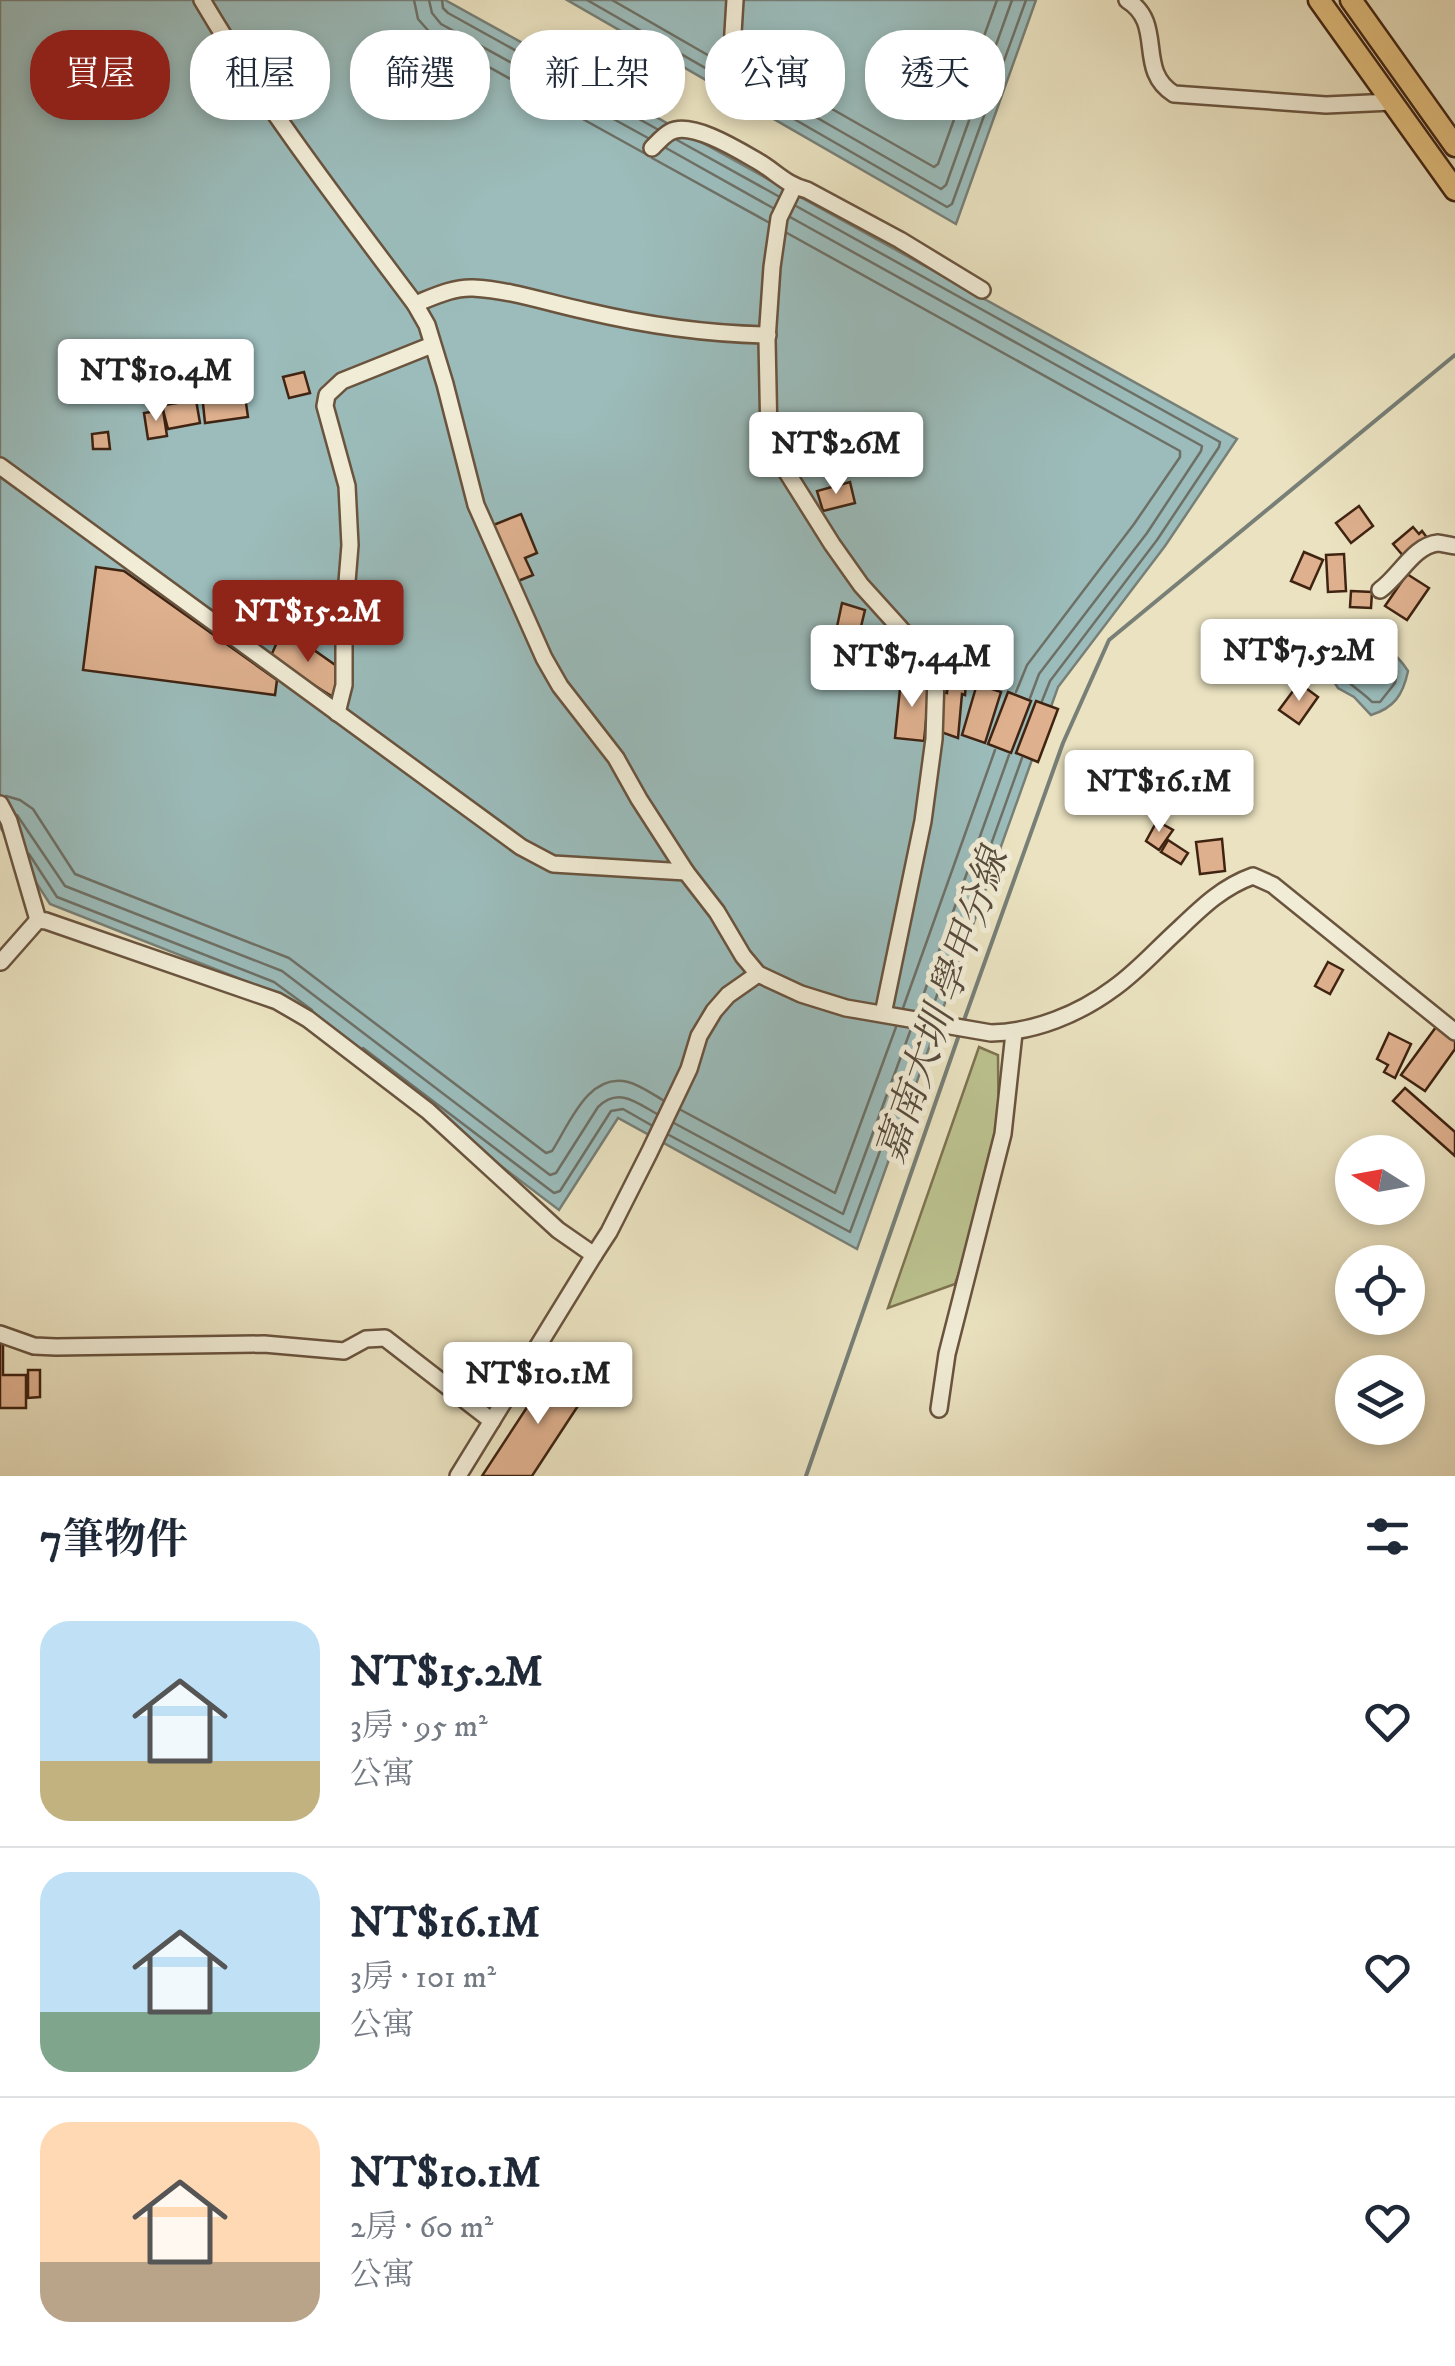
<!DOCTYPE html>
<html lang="zh-TW">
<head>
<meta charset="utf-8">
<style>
  body { margin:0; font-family:"IM FELL DW Pica","Noto Serif TC",serif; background:#f6f6f7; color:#1f2937; height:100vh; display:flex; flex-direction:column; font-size:38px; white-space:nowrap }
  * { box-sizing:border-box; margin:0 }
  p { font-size:32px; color:#747a83 }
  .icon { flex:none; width:55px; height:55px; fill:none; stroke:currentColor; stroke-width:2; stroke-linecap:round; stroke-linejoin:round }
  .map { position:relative; height:1476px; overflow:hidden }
  .panel { display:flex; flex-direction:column; background:#fff; flex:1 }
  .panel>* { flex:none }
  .hud { position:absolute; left:30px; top:30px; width:1395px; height:90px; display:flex; gap:20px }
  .needle { width:65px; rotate:281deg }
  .fabs { position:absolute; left:1335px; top:1135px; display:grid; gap:20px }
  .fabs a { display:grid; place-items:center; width:90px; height:90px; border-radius:50%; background:#fff; box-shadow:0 5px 15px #0003; font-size:50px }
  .price { position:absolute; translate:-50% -85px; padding:0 22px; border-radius:10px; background:#fff; color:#222; font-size:32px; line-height:65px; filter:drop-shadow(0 2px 5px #0008) }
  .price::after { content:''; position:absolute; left:50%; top:60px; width:30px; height:22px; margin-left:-15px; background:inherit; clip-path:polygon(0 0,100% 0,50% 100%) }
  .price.on { background:#8f2418; color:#fff }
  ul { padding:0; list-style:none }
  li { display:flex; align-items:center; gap:30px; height:250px; padding:0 40px }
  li+li { border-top:2px solid #e0e1e3 }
  li span { display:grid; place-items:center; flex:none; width:280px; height:200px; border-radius:30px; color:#555 }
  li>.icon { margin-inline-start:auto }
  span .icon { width:120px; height:120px; fill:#fffc; stroke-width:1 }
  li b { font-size:42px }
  h2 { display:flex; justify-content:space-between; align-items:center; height:120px; padding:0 40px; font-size:42px }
  .pill { padding:0 35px; border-radius:40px; background:#fff; box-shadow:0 5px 15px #0003; font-size:35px; line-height:90px }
  .pill.on { background:#8f2418; color:#fff }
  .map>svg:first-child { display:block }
  .green { fill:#bbc28f; stroke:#7e7350; stroke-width:2.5 }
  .water { fill:#9bbcbb; stroke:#777f77; stroke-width:2.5 }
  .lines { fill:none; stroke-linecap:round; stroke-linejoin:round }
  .shore { stroke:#6e7066; stroke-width:2.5 }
  .stream { stroke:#777f77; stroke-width:4 }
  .building { fill:#deb08e; stroke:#402412; stroke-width:2.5 }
  .minor-casing { stroke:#6a543e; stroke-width:20 }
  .major-casing { stroke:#402412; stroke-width:25 }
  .minor { stroke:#f1ecd6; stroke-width:15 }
  .major { stroke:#e5c180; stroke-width:20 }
  .labels { text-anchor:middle; stroke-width:10; stroke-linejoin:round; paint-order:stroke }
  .water-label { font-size:40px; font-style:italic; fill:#574a3c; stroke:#f1ecd6 }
</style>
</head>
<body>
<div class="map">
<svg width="1455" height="1476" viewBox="0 0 1455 1476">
  <rect width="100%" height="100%" fill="#eae2c0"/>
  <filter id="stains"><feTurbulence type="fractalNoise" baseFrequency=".002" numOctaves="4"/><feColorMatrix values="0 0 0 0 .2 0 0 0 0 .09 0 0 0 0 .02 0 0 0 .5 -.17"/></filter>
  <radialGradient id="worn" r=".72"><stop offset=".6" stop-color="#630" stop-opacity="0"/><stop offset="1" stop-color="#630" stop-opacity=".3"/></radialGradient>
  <path class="green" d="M979 1047 998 1055 999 1159 955 1284 888 1308Z"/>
  <g class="water">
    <path d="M0 0H445L1237 439 1165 546 1058 687 857 1249 618 1118 559 1210 271 991 50 904 0 827Z"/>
    <path d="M567 0H1036L956 224Z"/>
    <path d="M1357 639C1381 646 1394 649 1408 671 1403 695 1394 708 1371 715L1354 697 1338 688 1329 674C1333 656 1342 649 1357 639Z"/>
  </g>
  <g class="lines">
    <g class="shore">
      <path d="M414 0 418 19 433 36 644 153"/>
      <path d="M429 0 432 13 441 24 648 138"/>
      <path d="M442 0 443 8 448 13 657 129"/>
      <path d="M587 0 947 207 952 204 1026 0"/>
      <path d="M612 0 941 189 946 185 1012 0"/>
      <path d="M739 56 934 167 938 164 997 0"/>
      <path d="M677 140 778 196"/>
      <path d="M666 148 773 208"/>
      <path d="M652 158 768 222"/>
      <path d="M796 206 1220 442 1219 447 1157 540 1050 681 1042 701"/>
      <path d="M790 217 1202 446 1201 451 1147 533 1039 674 1030 698"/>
      <path d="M787 233 1180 451V457L1134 524 1027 665 1016 692"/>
      <path d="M1360 650C1375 654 1389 659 1397 672L1395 683 1380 702H1372C1363 692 1346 683 1340 673 1340 662 1350 654 1360 650Z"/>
      <path d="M6 796 20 800 33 809 75 874 289 958 546 1153 552 1151C569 1125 588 1072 628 1082 640 1085 652 1094 663 1100"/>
      <path d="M17 815 65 886 282 971 550 1175 556 1173 598 1107C618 1087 636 1102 657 1114"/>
      <path d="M29 854 57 897 274 982 312 1010"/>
      <path d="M903 1008 995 750"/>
      <path d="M918 1010 1009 755"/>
      <path d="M931 1012 1022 758"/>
      <path d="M363 1048 554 1193 560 1191 611 1111 623 1109 651 1125"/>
      <path d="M681 1110 835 1193 896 1027"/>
      <path d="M674 1123 843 1214 911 1029"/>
      <path d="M669 1135 850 1232 924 1032"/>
    </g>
    <g class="stream">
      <path d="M963 1023 1063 743 1109 640 1455 355"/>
      <path d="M806 1476 960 1032"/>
    </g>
  </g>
  <g class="building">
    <path d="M304 372 310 393 289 398 283 377Z"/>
    <path d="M244 389 248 417 205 423 202 394Z"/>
    <path d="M196 400 200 423 168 429 163 410 164 405Z"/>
    <path d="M163 410 167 436 148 439 144 413Z"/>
    <path d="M108 432 110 449H93L92 434Z"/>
    <path d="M850 482 855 503 823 511 817 491Z"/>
    <path d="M1359 506 1373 526 1351 543 1336 523Z"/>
    <path d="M521 514 537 553 525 558 533 575 513 583 491 526Z"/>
    <path d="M1413 527 1419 534 1422 531 1428 539 1405 558 1393 544Z"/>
    <path d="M1304 552 1323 560 1310 589 1291 581Z"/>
    <path d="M1344 554 1346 591 1328 592 1326 555Z"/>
    <path d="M96 567 124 571 277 680 275 695 83 670Z"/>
    <path d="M1407 574 1429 588 1407 620 1385 606Z"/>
    <path d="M1351 591 1372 592 1371 608 1350 607Z"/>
    <path d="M842 603 865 610 851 668 830 660Z"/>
    <path d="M278 640 304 643 338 667V700L270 658Z"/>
    <path d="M901 679 930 682 924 741 895 738Z"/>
    <path d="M948 679 966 681 965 695 962 694 958 738 938 731 941 692 947 693Z"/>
    <path d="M1299 683 1318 697 1299 724 1279 710Z"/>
    <path d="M977 684 1001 692 985 743 962 735Z"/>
    <path d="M1008 692 1031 701 1011 753 988 744Z"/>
    <path d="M1036 701 1058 709 1038 762 1016 753Z"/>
    <path d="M1157 821 1173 830 1159 850 1146 841Z"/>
    <path d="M1222 839 1225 871 1200 874 1196 842Z"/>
    <path d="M1168 840 1188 853 1181 864 1161 852Z"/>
    <path d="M1328 962 1343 970 1330 994 1315 986Z"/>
    <path d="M1436 1027 1455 1040V1049L1425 1091 1401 1075Z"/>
    <path d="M1389 1033 1411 1044 1395 1078 1384 1072 1388 1065 1377 1059Z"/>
    <path d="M1405 1088 1455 1132V1156L1393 1101Z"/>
    <path d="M0 1341H3V1375H26V1408H0Z"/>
    <path d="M554 1366 589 1389 532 1476H482Z"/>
    <path d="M28 1370H40V1397L28 1398Z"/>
  </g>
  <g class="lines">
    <g class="minor-casing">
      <g id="minor">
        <path d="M202 0C265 107 341 205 415 304L427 325 445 384 476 505 544 658 560 686 616 758 639 799 686 872 717 912 743 956 758 974 801 994 846 1008 991 1033C1035 1032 1079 1014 1114 988 1137 972 1157 949 1178 930 1201 908 1222 887 1253 876L1273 885 1455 1032"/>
        <path d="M1127 0C1166 24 1135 70 1174 94L1326 105 1392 102"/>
        <path d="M732 49 735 0"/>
        <path d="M652 148C657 143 664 135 670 132 691 120 740 151 759 162 776 172 788 186 807 190L900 240 982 290"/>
        <path d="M794 187 779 218 772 267 767 340 769 438 783 466 832 544 861 585 918 648 936 676 934 739 923 821 883 1014"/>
        <path d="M415 304C433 297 453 287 473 288 512 290 548 303 586 311 645 325 707 334 768 335"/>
        <path d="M0 466 521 847 553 864 686 872"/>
        <path d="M1380 590C1399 577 1414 545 1438 543 1440 543 1453 546 1455 546"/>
        <path d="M337 713 344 685V619L350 545 347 486 325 406 327 395 342 381 432 345"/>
        <path d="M0 804 9 821 38 920"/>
        <path d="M1 962 38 920 46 921 277 1001 308 1019 428 1111 558 1230 594 1255 458 1476"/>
        <path d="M594 1255 609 1232 649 1153 689 1069 699 1036 714 1011 728 995 758 974"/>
        <path d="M0 1334 34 1346 56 1347 264 1344 344 1351 366 1339 385 1338 492 1421"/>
        <path d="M939 1409 947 1354 1003 1134 1014 1033"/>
      </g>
    </g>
    <g class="major-casing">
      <g id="major">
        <path d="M1319 0 1455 190"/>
        <path d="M1351 0 1455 146"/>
      </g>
    </g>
    <use href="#minor" class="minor"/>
    <use href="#major" class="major"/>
  </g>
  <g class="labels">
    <g class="water-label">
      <text transform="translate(941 1005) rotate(-71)" y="14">嘉南大圳 學甲分線</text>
    </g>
  </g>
  <rect width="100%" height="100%" filter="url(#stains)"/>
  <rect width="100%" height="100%" fill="url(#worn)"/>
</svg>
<div class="fabs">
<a><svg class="needle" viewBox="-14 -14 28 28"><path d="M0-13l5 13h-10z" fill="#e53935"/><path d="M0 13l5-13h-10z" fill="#747a83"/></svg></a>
<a><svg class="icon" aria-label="locate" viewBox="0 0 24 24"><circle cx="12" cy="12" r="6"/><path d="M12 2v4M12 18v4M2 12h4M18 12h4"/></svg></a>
<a><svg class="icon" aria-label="layers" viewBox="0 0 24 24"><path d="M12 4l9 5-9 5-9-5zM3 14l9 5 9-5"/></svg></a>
</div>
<b class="price" style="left:156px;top:424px">NT$10.4M</b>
<b class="price" style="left:836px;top:497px">NT$26M</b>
<b class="price on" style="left:308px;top:665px">NT$15.2M</b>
<b class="price" style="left:1299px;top:704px">NT$7.52M</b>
<b class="price" style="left:912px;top:710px">NT$7.44M</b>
<b class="price" style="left:1159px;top:835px">NT$16.1M</b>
<b class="price" style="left:538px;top:1427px">NT$10.1M</b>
<div class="hud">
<a class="pill on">買屋</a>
<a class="pill">租屋</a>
<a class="pill">篩選</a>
<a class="pill">新上架</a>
<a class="pill">公寓</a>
<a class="pill">透天</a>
</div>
</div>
<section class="panel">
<h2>7筆物件<svg class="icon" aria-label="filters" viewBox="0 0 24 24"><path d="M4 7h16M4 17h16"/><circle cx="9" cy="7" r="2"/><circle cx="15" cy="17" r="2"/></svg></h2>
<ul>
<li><span style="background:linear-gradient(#bfe0f5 70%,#c2b280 0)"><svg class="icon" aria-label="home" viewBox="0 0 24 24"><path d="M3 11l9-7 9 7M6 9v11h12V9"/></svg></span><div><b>NT$15.2M</b><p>3房 · 95 m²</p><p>公寓</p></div><svg class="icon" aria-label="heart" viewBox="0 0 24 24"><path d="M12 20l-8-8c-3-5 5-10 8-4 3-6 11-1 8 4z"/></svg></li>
<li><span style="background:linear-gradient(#bfe0f5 70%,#7fa58c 0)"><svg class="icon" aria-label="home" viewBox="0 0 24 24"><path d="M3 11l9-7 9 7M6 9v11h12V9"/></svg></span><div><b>NT$16.1M</b><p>3房 · 101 m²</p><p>公寓</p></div><svg class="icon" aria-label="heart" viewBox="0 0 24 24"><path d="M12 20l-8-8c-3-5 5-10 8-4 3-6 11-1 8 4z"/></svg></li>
<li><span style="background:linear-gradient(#ffd9b3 70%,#b9a48a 0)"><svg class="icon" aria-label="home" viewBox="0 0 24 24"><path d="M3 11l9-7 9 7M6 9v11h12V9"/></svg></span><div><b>NT$10.1M</b><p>2房 · 60 m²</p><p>公寓</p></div><svg class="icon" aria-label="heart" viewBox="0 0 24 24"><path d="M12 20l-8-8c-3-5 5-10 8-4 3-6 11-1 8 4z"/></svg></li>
</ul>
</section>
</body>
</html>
